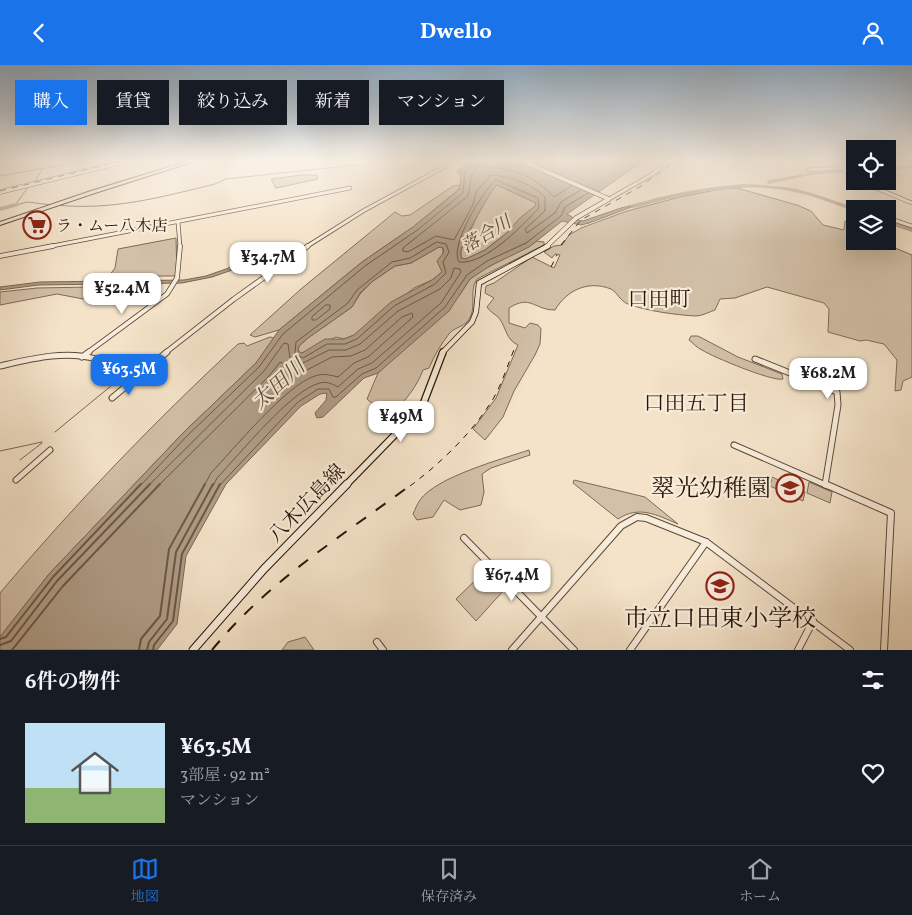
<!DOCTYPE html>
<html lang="ja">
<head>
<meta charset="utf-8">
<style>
  body { margin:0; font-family:Vollkorn,"Noto Serif JP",serif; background:#20242c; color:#f1f3f6; height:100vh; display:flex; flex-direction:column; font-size:19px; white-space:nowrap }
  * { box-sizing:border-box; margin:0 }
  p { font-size:16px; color:#9ea1a6 }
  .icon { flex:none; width:28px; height:28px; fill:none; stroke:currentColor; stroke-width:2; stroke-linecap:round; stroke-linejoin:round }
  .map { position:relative; height:585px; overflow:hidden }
  .details { display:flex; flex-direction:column; background:#171b24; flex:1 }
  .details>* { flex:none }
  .guide { position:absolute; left:15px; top:15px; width:500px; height:45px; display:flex; gap:10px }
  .controls { position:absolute; left:846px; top:75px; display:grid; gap:10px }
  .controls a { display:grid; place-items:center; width:50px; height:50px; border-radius:0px; background:#171b24; box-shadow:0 5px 20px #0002; font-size:25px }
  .price { position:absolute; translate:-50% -42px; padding:0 11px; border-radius:10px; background:#fff; color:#222; font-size:16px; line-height:32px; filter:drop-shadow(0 1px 2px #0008) }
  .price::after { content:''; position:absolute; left:50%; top:30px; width:15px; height:11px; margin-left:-8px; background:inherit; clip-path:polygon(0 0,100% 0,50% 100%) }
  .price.on { background:#1a73e8; color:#fff }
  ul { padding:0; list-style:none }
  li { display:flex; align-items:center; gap:15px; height:125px; padding:0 25px }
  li+li { border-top:1px solid #363941 }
  li span { display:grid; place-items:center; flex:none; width:140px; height:100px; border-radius:0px; color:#555 }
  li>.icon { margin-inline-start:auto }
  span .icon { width:60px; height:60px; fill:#fffc; stroke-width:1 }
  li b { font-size:21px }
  h2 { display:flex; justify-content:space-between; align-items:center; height:60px; padding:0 25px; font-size:21px }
  .chip { padding:0 18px; border-radius:0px; background:#171b24; box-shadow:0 5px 20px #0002; font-size:18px; line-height:45px }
  .chip.on { background:#1a73e8; color:#fff }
  header { display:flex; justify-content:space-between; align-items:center; height:65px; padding:0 25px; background:#1a73e8; color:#fff; font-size:22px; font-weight:700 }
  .tabs { display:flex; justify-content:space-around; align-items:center; height:70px; border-top:1px solid #363941; background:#171b24; font-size:14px; color:#9ea1a6 }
  .tabs a { display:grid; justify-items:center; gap:2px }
  .tabs .on { color:#1a73e8 }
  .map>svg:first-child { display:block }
  .green { fill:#d2c0a8; stroke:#7e6a57 }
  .water { fill:#af9d87; stroke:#7a6653; fill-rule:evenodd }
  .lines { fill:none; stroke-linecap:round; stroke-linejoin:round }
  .shore-far1 { stroke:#6c5846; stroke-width:1 }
  .shore { stroke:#6c5846; stroke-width:2 }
  .stream { stroke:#7a6653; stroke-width:1 }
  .river { fill:#af9d87; fill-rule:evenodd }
  .tertiary-far3-casing { stroke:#5c4837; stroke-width:4.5 }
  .tertiary-far2-casing { stroke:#5c4837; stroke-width:5.5 }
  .tertiary-far1-casing { stroke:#5c4837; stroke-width:7 }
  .tertiary-casing { stroke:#5c4837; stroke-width:8 }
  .secondary-far3-casing { stroke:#2a1406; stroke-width:5 }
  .secondary-far2-casing { stroke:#2a1406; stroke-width:6 }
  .secondary-far1-casing { stroke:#2a1406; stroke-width:8 }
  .secondary-casing { stroke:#2a1406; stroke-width:9 }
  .trunk-casing { stroke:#2a1406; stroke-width:2 }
  .tertiary-far3 { stroke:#f8eddc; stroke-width:3 }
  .tertiary-far2 { stroke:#f8eddc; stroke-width:4 }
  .tertiary-far1 { stroke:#f8eddc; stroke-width:5 }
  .tertiary { stroke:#f8eddc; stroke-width:6 }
  .secondary-far3 { stroke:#f8eddc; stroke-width:4 }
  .secondary-far2 { stroke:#f8eddc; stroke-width:4.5 }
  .secondary-far1 { stroke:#f8eddc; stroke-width:5.5 }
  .secondary { stroke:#f8eddc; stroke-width:7 }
  .trunk { fill:#f4e3c9; fill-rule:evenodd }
  .rail-far1 { stroke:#2a1406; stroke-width:1; stroke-dasharray:6 6; stroke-linecap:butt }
  .rail { stroke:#2a1406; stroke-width:2; stroke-dasharray:12 12; stroke-linecap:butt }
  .labels { text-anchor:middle; stroke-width:4.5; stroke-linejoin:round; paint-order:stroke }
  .far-poi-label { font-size:16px; fill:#2a1406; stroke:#f8eddc; text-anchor:start }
  .far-water-label { font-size:18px; font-style:italic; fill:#5f4b3a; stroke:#f8eddc }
  .street-label { font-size:20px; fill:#2a1406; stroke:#f8eddc }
  .neighbourhood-label { font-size:21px; fill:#2a1406; stroke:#f8eddc }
  .water-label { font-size:21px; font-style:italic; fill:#5f4b3a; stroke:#f8eddc }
  .near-poi-label { font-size:24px; fill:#2a1406; stroke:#f8eddc; text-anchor:end }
</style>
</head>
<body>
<header><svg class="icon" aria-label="back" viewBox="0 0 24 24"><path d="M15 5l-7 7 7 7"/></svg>Dwello<svg class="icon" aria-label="person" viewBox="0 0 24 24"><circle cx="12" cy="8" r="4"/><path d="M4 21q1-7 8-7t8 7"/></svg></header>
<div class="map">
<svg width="912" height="585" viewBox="0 0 912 585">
  <rect width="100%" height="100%" fill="#f4e3c9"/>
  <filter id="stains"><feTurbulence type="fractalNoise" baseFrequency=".004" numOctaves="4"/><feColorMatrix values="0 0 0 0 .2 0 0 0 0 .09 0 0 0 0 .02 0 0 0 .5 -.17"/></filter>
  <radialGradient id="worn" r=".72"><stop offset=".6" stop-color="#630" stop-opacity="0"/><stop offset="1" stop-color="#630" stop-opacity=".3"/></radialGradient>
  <g class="green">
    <path d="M301 110H317L318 114 276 123 271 114Z"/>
    <path d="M460 120 459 124 413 162 362 197 279 265 255 272 250 270 301 224 395 147 402 151 410 150 453 121Z"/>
    <path d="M497 120 536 138 535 141 520 153 508 167 485 185 466 194 461 193V185C468 172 487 126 497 120Z"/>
    <path d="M737 123 797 140 811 146 823 160 844 165 845 156 855 165V176H878L912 190V312L903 316 901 325 895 326 897 295 884 279 866 275 860 276 828 267 829 244 824 238 767 222 735 233 720 234 715 245C709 247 702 251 696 251 676 250 647 246 628 239 620 236 617 227 611 224 588 215 567 225 555 245 534 245 531 229 509 243V258L525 263 530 258 538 260 541 264 540 279 535 290 514 326 503 352 485 375 473 364 496 333 518 280C506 275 506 262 499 253 495 249 490 247 487 242L494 233 485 228 486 221 494 218 532 192 554 203 560 190 555 189 552 193 544 187 554 181 562 180 569 170 581 163 627 146 680 132 721 124Z"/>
    <path d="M176 173 177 211H109L115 203 118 184Z"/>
    <path d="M536 176 544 177V180L477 214C468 227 478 243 468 256 463 262 453 263 449 269 441 279 434 291 429 303L423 305C417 321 408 332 396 345L379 344 367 334 378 308 459 231 470 214 479 207Z"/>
    <path d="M439 182 443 183 442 207 432 215 414 223 354 270 344 274 336 272 302 288 298 287 299 281 308 273 352 242 360 229 373 216 395 201 411 198Z"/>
    <path d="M90 222 88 224H119L99 237 57 229 0 240V227L37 223Z"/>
    <path d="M691 271H698L738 292 782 309 783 314C773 317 713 292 702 285 697 283 693 278 689 275Z"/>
    <path d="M270 272 274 273 256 298 184 367 49 509 0 572V528C74 440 154 357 238 279L244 278 247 281Z"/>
    <path d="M529 385 530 390 491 403 482 409 484 427 481 440 460 445 444 435 433 452 417 455 413 449C415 445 417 439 420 435 436 412 502 394 529 385Z"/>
    <path d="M772 412 805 427 803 436 770 421Z"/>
    <path d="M574 415 645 432 678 459C657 450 639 440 618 454L573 418Z"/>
    <path d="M809 417 832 427 830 438 807 428Z"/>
    <path d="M486 505H489L504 521V525L476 556 456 534Z"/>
    <path d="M305 572 314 585H282L288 577Z"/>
  </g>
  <g class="water">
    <path d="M471 96H643L567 149 577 155 583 156 621 143 642 138 589 158 581 160 562 156 529 182 490 201 470 214 449 246 378 308 364 313 323 352 317 353 315 348 326 335 327 328 320 329 301 341 226 419 186 491 177 559 157 585H0V572L49 509 184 367 256 298 279 265 362 197 413 162 459 125 461 112 457 106ZM497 120 536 138 535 141 520 153 508 167 485 185 466 194 461 193C461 190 460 187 461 185 463 176 491 124 497 120ZM439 182 443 183 444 187 437 196 442 207 432 215 391 237 354 270 344 274H325L302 288 298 286 299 281 308 273 352 242 360 228 373 216 395 201 411 198Z"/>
    <path d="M260 192 263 193 261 195 212 212 182 218 38 220 0 225V222L40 217 184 215 206 211Z"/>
  </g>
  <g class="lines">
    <g class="shore-far1">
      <path d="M479 96 478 103 472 109 468 131 403 183V186L408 187 436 171 454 175 473 140 476 127 491 110C509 111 532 119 545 132V146L525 164 527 168 555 148 561 137 581 125"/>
      <path d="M487 96 488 103C514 102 536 113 554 132L572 121"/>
      <path d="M496 115 538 133 539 143C522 161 485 200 459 197 449 181 482 127 496 115Z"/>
      <path d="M437 177 446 179 449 187 443 197 446 208 435 219 394 241 357 274 345 279H327L303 293 295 289 296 277 348 238 357 225 392 197 410 193Z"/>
      <path d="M326 240H330V244L316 255H312V252Z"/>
      <path d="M140 421 187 371 259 302 283 269 365 201 416 166 463 128 465 107 472 101 473 96"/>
      <path d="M148 421 264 306 284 278 288 279 290 293 301 299 329 285H346L360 279 398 246 440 224 451 213 454 203 460 204 461 207 441 238 372 298 358 304 338 322C332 319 327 316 320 318 292 324 239 390 217 413L213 421"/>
      <path d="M158 421 269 311 280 297 303 307 332 292 351 291 365 285 402 252 412 248 413 252 368 292 354 298 338 312C330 310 323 308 315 311 287 319 233 385 211 408L204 421"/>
      <path d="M219 421 298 337 318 324H329L333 332H336L362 309 376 303 445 242 467 210 487 196 526 178 561 151 565 142 588 128"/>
    </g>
    <g class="shore">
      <path d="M0 574 6 572 53 512 141 419"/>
      <path d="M0 580 11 576 57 516 150 419"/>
      <path d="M12 585 63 521 160 419"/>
      <path d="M139 585 141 574 160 551 169 484 205 419"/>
      <path d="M147 585 149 577 167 554 176 487 213 419"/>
      <path d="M153 585 154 580 173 556 182 489 220 419"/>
    </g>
    <g class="stream">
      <path d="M0 111 86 96"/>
      <path d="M35 116 43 103"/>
      <path d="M16 139 28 122"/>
      <path d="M16 140 27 137 52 140"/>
      <path d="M56 140C111 146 162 132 215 119L226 114 392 96"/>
      <path d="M55 367 117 316"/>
      <path d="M0 386 42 377"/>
      <path d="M20 395 42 378"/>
    </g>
    <g class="river">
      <path d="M912 101V103L888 105V103Z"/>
      <path d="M855 104V106L810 110 769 119 766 117 769 115 810 108Z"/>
      <path d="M744 119C762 120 779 121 796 124 817 129 837 136 857 144H855V147L853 146C834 139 815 131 795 127 739 115 687 129 633 143L630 141C638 137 648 136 656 133 685 126 714 121 744 119Z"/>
      <path d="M16 138 18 139V141L0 146V142Z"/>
      <path d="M888 155 912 163V167L888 159Z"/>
    </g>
    <g class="tertiary-far3-casing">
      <g id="tertiary-far3">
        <path d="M834 96 855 114"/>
        <path d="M888 101 912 98"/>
        <path d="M808 105 855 102"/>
        <path d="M859 116 912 138"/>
        <path d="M609 134 651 110 669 96"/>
        <path d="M888 153 912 161"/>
        <path d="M178 157 180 182"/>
        <path d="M47 182 350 123"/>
        <path d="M306 182 363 146 455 96"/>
      </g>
    </g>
    <g class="tertiary-far2-casing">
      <g id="tertiary-far2">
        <path d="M0 191 53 181"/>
        <path d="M87 288 167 229 177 213 180 181"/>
        <path d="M165 288 234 234 308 181"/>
      </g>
    </g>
    <g class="tertiary-far1-casing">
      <g id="tertiary-far1">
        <path d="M82 292 89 287"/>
        <path d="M755 294 837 327 838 340 825 420"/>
        <path d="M0 301C31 294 65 285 96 294 110 298 121 308 134 314"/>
        <path d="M112 333 167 287"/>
        <path d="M734 380 828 421"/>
        <path d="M16 415 50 385"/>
      </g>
    </g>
    <g class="tertiary-casing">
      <g id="tertiary">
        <path d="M825 419 891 448 884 585"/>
        <path d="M464 473 574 585"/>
        <path d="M377 577 383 585"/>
        <path d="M512 585 621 461 637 452 646 453 706 477 850 585"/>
        <path d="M630 585 706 477"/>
        <path d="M798 585 813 556"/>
      </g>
    </g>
    <g class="secondary-far3-casing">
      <g id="secondary-far3">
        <path d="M522 96 609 134"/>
        <path d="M0 127 127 96"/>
        <path d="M546 182 576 153 609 134"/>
      </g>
    </g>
    <g class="secondary-far2-casing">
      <path id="secondary-far2" d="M442 288 472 257 476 247 479 218 548 181"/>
    </g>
    <g class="secondary-far1-casing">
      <path id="secondary-far1" d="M345 421 422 342 443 287"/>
    </g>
    <g class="secondary-casing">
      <path id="secondary" d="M193 585 264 504 347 419"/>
    </g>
    <g class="trunk-casing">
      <path id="trunk" d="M189 96H195L95 128 0 160V157L91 126Z"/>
    </g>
    <use href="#tertiary-far3" class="tertiary-far3"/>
    <use href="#tertiary-far2" class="tertiary-far2"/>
    <use href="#tertiary-far1" class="tertiary-far1"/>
    <use href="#tertiary" class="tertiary"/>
    <use href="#secondary-far3" class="secondary-far3"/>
    <use href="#secondary-far2" class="secondary-far2"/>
    <use href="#secondary-far1" class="secondary-far1"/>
    <use href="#secondary" class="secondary"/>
    <use href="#trunk" class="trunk"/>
    <g class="rail-far1">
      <path d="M0 126 122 96"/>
      <path d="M561 180 581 155 638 123 676 96"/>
      <path d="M551 202 557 190"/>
      <path d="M410 421C442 397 472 368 493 334 503 317 508 298 516 280"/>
    </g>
    <path class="rail" d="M212 585C268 516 341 472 412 419"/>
  </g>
  <linearGradient id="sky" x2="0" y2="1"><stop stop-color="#91abc1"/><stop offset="0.54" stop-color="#faf2e7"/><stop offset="1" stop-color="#faf2e7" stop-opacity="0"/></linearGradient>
  <rect width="912" height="178" fill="url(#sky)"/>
  <defs>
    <g id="supermarket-ring" transform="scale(1.4375)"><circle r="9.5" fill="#f8eddc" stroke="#8f2418" stroke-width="1.5"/><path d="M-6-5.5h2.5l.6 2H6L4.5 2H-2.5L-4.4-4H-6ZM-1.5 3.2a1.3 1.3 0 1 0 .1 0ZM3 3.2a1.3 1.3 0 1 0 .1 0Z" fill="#8f2418"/></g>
    <g id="school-ring" transform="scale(1.4375)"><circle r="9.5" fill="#f8eddc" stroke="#8f2418" stroke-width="1.5"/><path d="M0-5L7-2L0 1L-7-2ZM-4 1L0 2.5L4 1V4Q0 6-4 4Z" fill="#8f2418"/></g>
  </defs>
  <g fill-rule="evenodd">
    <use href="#supermarket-ring" x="37" y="160"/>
    <use href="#school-ring" x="790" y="423"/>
    <use href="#school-ring" x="720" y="521"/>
  </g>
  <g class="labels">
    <g class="far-poi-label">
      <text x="56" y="166">ラ・ムー八木店</text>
    </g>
    <g class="far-water-label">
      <text transform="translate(486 169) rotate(-31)" y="6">落合川</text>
    </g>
    <g class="street-label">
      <text transform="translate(306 438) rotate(-46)" y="7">八木広島線</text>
    </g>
    <g class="neighbourhood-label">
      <text x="659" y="241">口田町</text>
      <text x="696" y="345">口田五丁目</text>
    </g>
    <g class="water-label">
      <text transform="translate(278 319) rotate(-42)" y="7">太田川</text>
    </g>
    <g class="near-poi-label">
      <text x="771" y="431">翠光幼稚園</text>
      <text x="720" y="561" text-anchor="middle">市立口田東小学校</text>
    </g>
  </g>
  <rect width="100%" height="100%" filter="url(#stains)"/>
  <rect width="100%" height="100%" fill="url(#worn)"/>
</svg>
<div class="controls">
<a><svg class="icon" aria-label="locate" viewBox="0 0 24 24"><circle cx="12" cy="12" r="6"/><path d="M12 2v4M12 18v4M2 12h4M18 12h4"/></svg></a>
<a><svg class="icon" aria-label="layers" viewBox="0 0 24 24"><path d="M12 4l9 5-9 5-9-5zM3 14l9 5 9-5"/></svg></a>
</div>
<b class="price" style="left:268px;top:219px">¥34.7M</b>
<b class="price" style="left:122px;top:250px">¥52.4M</b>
<b class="price on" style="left:129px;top:331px">¥63.5M</b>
<b class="price" style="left:828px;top:335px">¥68.2M</b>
<b class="price" style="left:401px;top:378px">¥49M</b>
<b class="price" style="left:512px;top:537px">¥67.4M</b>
<div class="guide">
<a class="chip on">購入</a>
<a class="chip">賃貸</a>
<a class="chip">絞り込み</a>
<a class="chip">新着</a>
<a class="chip">マンション</a>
</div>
</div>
<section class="details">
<h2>6件の物件<svg class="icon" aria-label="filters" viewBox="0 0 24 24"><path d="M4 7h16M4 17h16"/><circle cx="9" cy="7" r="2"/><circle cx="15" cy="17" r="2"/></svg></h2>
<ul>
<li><span style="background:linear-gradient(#bfe0f5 65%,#8fb573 0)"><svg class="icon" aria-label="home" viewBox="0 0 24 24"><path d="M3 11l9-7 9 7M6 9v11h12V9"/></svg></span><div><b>¥63.5M</b><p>3部屋 · 92 m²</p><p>マンション</p></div><svg class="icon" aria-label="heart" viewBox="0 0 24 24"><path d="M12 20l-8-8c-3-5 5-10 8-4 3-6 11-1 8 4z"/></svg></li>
</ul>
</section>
<nav class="tabs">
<a class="on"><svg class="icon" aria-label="map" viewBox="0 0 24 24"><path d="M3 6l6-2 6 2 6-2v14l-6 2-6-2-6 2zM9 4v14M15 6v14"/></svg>地図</a>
<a><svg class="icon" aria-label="saved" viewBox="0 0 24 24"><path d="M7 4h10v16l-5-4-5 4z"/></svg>保存済み</a>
<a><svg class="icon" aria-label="home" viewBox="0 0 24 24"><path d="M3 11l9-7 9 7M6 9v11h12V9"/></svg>ホーム</a>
</nav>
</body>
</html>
